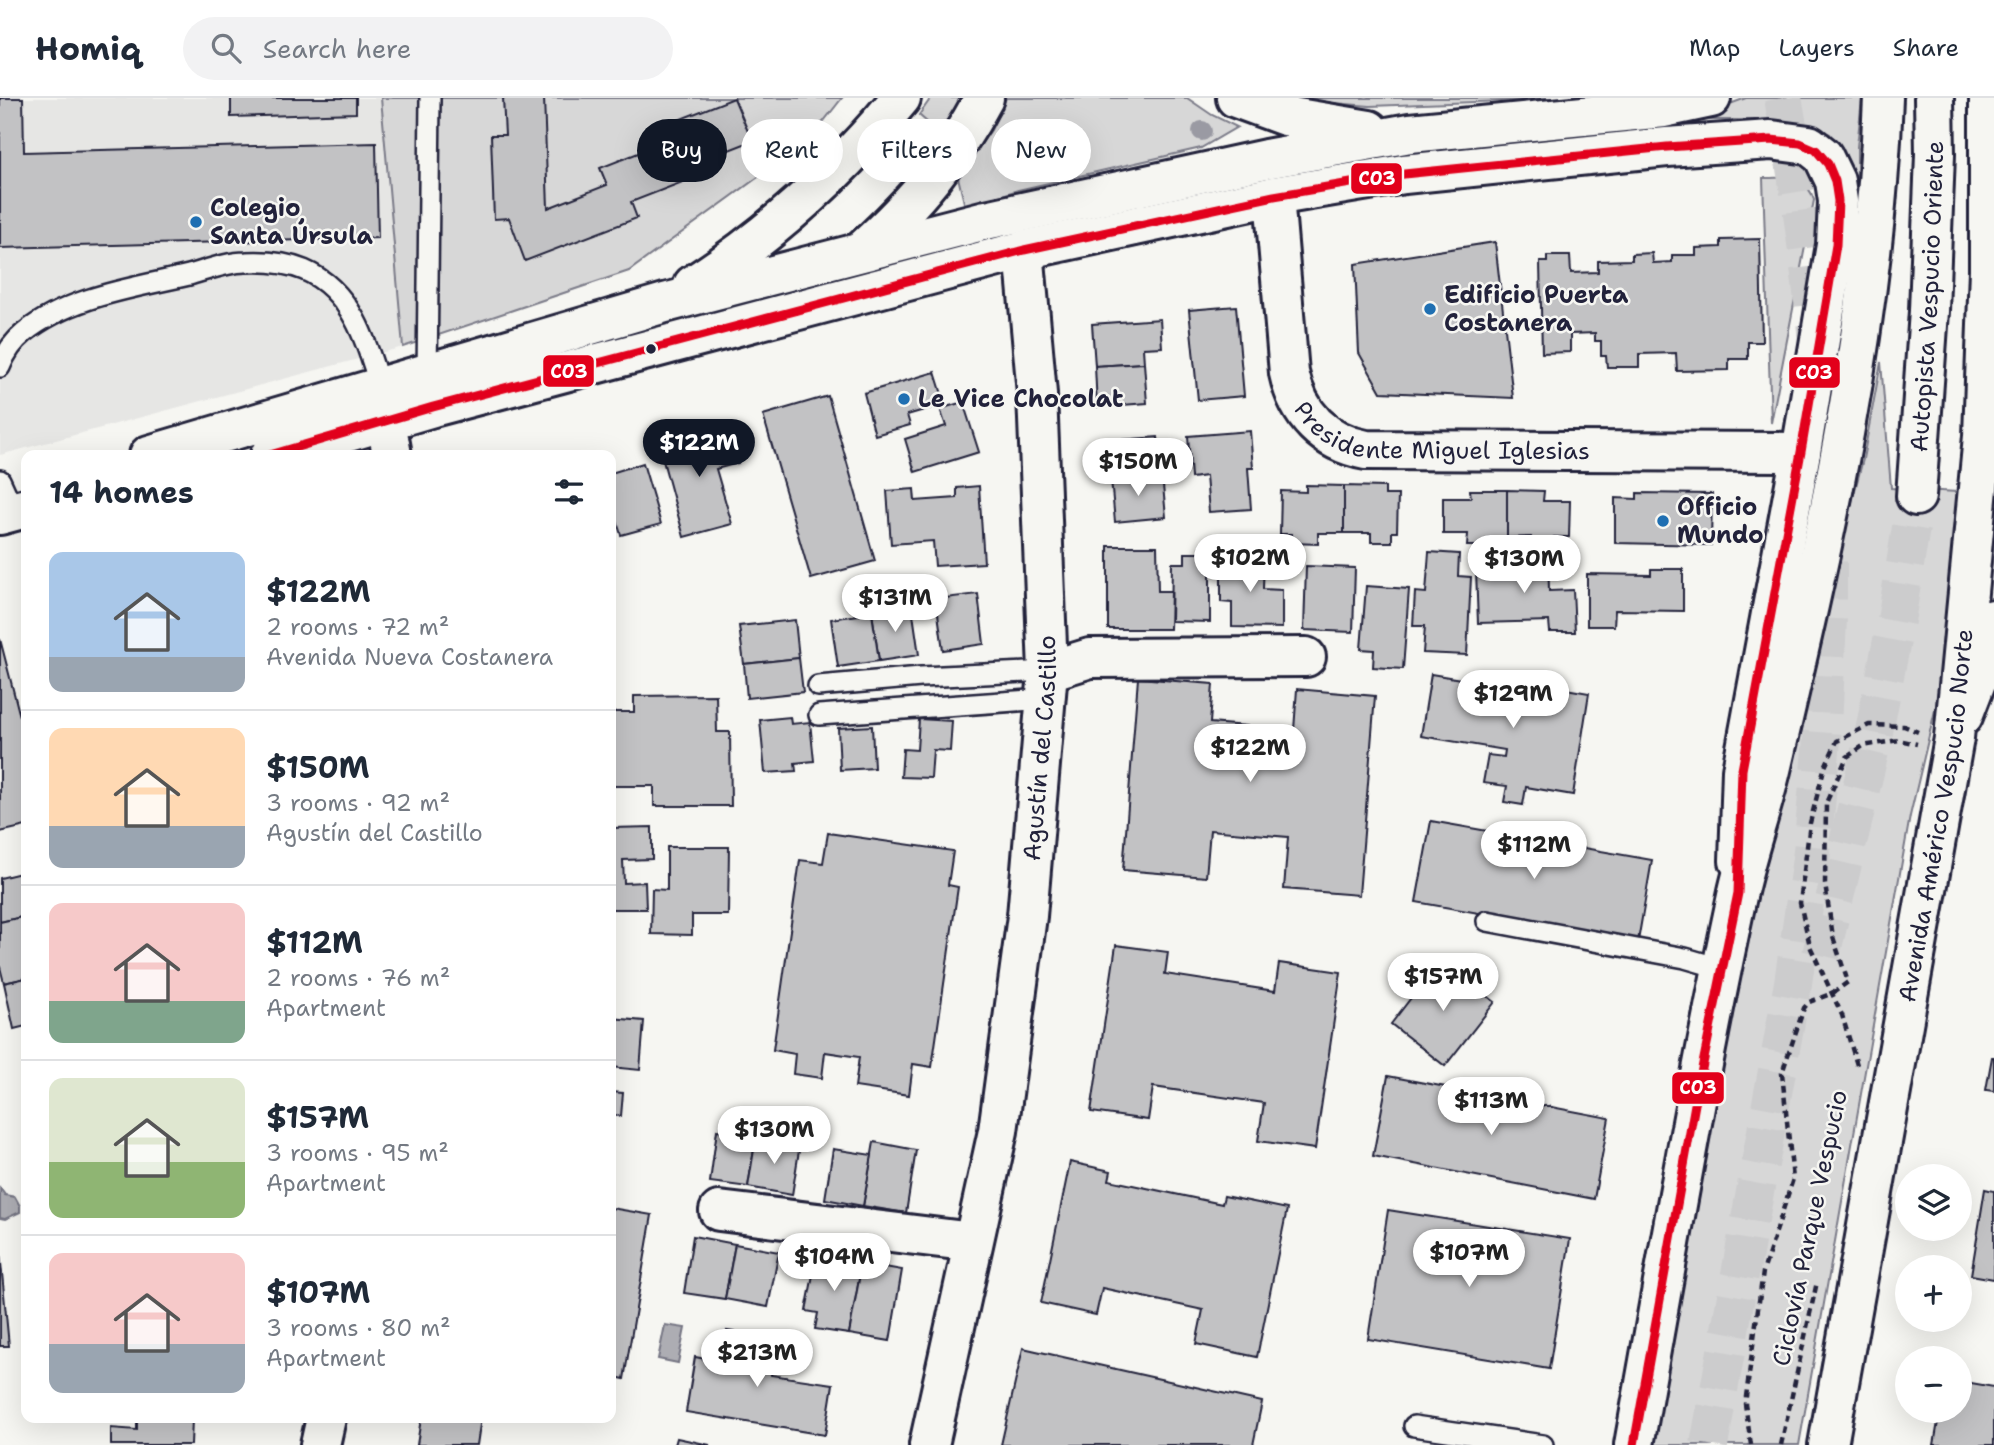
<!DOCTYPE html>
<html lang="en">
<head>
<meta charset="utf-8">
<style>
  body { margin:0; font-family:"Shantell Sans",sans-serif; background:#f2f2f3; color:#1f2937; height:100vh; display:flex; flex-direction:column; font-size:26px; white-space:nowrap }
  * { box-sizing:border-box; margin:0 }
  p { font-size:23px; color:#747a83 }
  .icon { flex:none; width:38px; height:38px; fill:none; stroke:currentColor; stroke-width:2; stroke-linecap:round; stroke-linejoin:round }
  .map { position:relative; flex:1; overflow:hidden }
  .panel { position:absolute; left:21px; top:352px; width:595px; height:973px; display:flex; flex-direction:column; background:#fff; border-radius:14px; box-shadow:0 7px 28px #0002 }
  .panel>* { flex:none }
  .banner { position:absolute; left:637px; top:21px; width:665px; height:63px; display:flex; gap:14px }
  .buttons { position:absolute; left:1895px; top:1066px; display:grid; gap:14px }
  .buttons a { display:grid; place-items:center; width:77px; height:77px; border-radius:50%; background:#fff; box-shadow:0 7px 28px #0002; font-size:35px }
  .price { position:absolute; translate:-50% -60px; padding:0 16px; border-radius:24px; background:#fff; color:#222; font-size:23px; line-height:46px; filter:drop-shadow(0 2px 4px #0008) }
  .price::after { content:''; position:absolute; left:50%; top:42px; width:21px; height:16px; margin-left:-10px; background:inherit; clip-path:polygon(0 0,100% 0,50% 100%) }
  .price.active { background:#111827; color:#fff }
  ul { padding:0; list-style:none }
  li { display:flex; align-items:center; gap:21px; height:175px; padding:0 28px }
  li+li { border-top:2px solid #e0e1e3 }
  li span { display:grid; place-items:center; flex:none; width:196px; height:140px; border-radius:14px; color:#555 }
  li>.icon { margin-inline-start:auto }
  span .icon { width:84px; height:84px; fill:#fffc; stroke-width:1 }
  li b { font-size:30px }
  h2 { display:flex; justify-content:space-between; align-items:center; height:84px; padding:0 28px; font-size:30px }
  .tag { padding:0 24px; border-radius:32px; background:#fff; box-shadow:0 7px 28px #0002; font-size:24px; line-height:63px }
  .tag.active { background:#111827; color:#fff }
  header { display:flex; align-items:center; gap:42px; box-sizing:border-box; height:98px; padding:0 35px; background:#fff; border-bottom:2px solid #e0e1e3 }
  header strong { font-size:33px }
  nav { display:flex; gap:38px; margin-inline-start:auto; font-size:24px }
  .search { width:490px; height:63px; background:#f2f2f3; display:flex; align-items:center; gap:18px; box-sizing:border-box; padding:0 24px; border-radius:38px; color:#747a83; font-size:26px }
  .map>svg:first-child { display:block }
  .built { fill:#e6e6e4 }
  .green { fill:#d7d7d7; stroke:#7c7c89; stroke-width:2 }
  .water { fill:#adadb3; stroke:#757583; stroke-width:2 }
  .building { fill:#c2c2c4; stroke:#22223b; stroke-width:2 }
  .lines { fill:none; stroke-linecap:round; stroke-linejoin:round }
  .motorway-tunnel { stroke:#cccccd; stroke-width:38; stroke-dasharray:38 19; stroke-linecap:butt }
  .service-casing { stroke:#22223b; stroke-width:24 }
  .minor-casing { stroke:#22223b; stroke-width:44 }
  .secondary-casing { stroke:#22223b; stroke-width:44 }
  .primary-casing { stroke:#22223b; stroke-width:44 }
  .motorway-casing { stroke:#22223b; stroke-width:44 }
  .path { stroke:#22223b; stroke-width:4.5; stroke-dasharray:7 5; stroke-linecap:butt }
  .service { stroke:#f6f6f2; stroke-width:19 }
  .minor { stroke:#f6f6f2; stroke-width:38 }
  .secondary { stroke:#f6f6f2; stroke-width:38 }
  .primary { stroke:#f6f6f2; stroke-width:38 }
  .motorway { stroke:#f6f6f2; stroke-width:38 }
  .bus-1-casing { stroke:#f6f6f2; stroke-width:14 }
  .bus-1 { stroke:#e2001a; stroke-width:9 }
  .tree { fill:#9a9aa3 }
  .poi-dot { fill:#1f6fb2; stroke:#f6f6f2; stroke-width:2.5 }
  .bus-dot { fill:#22223b; stroke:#f6f6f2; stroke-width:2.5 }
  .labels { text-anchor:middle; stroke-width:5; stroke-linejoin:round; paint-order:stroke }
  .poi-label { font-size:24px; font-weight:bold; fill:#22223b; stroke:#f6f6f2; text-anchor:start }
  .street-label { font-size:24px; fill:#22223b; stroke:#f6f6f2 }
  .line-badge { stroke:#f6f6f2; stroke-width:2.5 }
  .badge-label { font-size:19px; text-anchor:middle; font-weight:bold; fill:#fff }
</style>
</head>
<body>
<header>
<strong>Homiq</strong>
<div class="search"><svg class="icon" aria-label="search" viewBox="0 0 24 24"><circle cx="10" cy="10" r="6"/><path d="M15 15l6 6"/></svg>Search here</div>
<nav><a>Map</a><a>Layers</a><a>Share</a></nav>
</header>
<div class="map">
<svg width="1994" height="1347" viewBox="0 0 1994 1347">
  <rect width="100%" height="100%" fill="#f6f6f2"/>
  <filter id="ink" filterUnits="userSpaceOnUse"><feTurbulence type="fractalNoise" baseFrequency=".0143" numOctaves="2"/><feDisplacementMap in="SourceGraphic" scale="14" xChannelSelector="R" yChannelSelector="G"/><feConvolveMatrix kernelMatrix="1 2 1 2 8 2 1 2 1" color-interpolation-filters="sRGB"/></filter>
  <g filter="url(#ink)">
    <path class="built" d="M0 0H381L403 249 0 357Z"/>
    <g class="green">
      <path d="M381 0H842L809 42 629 173 403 249Z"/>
      <path d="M931 0H971L946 41 919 17Z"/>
      <path d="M1006 0H1187L1212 17 1237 29 1201 50 1018 92 965 109 958 79 991 32Z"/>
      <path d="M1307 0H1578L1370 8 1322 4Z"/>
      <path d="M1746 0H1862L1857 49V93L1840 68 1838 51 1830 36C1788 17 1733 23 1687 22Z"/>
      <path d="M1763 80C1785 80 1806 76 1814 102L1771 325Z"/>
      <path d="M1881 264 1891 390 1957 394 1953 472 1936 608 1910 718 1799 1347H1641L1776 698 1863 361Z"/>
    </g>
    <g class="water">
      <path d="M0 1090 5 1097 15 1099 20 1108V1114L5 1121 0 1120Z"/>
      <path d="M665 1227 685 1230 678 1265 658 1261Z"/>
    </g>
    <g class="building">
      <path d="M0 0H23L24 54 376 45 378 140 0 150Z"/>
      <path d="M231 0H356V15L231 19Z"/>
      <path d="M503 0H544L548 110 607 87 600 70 674 41 668 26 734 0 752 43 693 66 698 78 631 104 637 120 525 163 509 120 494 121 491 37H505Z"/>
      <path d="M1760 141 1762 244H1748V261H1729V272L1677 273 1676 255 1639 256V269H1607L1606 258H1601V243H1595V235L1570 236V254L1542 255 1540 164H1547V158H1570L1571 175 1598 174V163L1632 162V156L1652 155 1653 165 1672 164V157H1696V150L1721 149V142Z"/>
      <path d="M1495 144 1513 300 1381 294 1359 255 1355 166Z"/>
      <path d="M1236 208 1244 298 1198 302 1189 212Z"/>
      <path d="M1160 221 1162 249 1143 250 1144 265 1095 268 1092 226Z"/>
      <path d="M1144 265 1147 305 1097 309 1095 268Z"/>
      <path d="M935 274 945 306 907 317 910 327 875 337 864 295Z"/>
      <path d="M828 298 875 463 811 481 763 317Z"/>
      <path d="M963 304 979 354 915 374 905 341 946 328 940 311Z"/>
      <path d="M728 329 738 365 716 371 732 426 684 439 659 348Z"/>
      <path d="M1250 333 1253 370H1248L1251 411 1209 414 1206 378 1191 380 1188 338Z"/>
      <path d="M1158 339 1162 377 1111 381 1107 343Z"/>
      <path d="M643 365 661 426 621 437 616 420 611 422V375Z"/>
      <path d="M1162 377 1166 419 1115 424 1111 381Z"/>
      <path d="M1306 387 1344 388V435H1318V446L1292 445V436H1280L1281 393 1306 394Z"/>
      <path d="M979 388 984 465 935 468 933 443 891 446 887 393 914 391 915 403 957 400V390Z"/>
      <path d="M1344 388 1385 389V397H1398L1397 434H1392V444H1371V435H1344Z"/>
      <path d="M1470 392H1507V440H1488V448H1467L1468 436H1443V400H1471Z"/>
      <path d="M1507 392 1544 393 1543 403H1570L1569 439H1554V453L1532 452 1531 439 1507 440Z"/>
      <path d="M1637 395 1712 396 1711 447 1615 445V400L1637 401Z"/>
      <path d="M1108 448H1157L1158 493H1171L1170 531H1108Z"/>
      <path d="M1429 454 1459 456 1458 478 1471 479 1467 557 1423 555 1425 528H1413L1415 494 1426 495Z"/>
      <path d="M1548 454 1549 493 1573 492 1575 534H1550L1549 523 1478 525 1476 472 1512 470 1511 455Z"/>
      <path d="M1185 455H1210V524L1171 523 1172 465H1185Z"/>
      <path d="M1221 459H1264L1263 491 1282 492V530L1232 529V505L1221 504Z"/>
      <path d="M1306 468 1355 470 1353 534 1304 532Z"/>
      <path d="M1651 471H1683V513L1615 512 1614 528H1587V476L1651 477Z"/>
      <path d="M1366 488 1409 491 1403 571 1373 569 1374 552 1361 551Z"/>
      <path d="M978 496 984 546 943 552 936 501Z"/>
      <path d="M912 509 919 557 879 563 872 515Z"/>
      <path d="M872 515 879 563 838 569 831 521Z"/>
      <path d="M795 522 799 560 744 566 739 528Z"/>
      <path d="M0 541 26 642V728L0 734Z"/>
      <path d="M799 560 803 594 747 600 744 566Z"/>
      <path d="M1431 576 1497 587 1495 596 1506 598 1509 581 1589 595 1573 697 1526 689 1523 707 1504 704 1507 688 1483 685 1488 657 1504 659 1505 652 1421 638Z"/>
      <path d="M1138 580 1213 586 1210 625 1294 632 1297 591 1375 598 1359 797 1284 791 1288 739 1210 732 1206 779 1123 772Z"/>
      <path d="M716 597 717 634H730L731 708H654V688H611V614H634V598Z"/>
      <path d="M790 619 791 626 810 624 814 663 795 665 796 673 765 675 760 622Z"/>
      <path d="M919 621 952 623 950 653 933 652 931 680 901 679 903 651 917 652Z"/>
      <path d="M872 628 874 670 840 672 838 630Z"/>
      <path d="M1431 723 1652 762 1638 843 1416 804Z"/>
      <path d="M652 729V761L623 762 624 785 645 784 646 811H611V730Z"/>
      <path d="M828 735 953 753 948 787 958 789 932 969 913 966 909 997 855 989 859 959 825 954 822 980 793 976 795 956 773 952 800 762 823 765Z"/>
      <path d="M667 749H729L728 817H692V837L651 836 652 791 667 792Z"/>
      <path d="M25 774 26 818 0 824V780Z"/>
      <path d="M26 818V880L4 885 0 869V824Z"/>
      <path d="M1116 847 1168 854 1165 876 1275 893 1279 865 1341 874 1315 1051 1258 1043 1264 1005 1153 989 1148 1022 1091 1014Z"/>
      <path d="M1440 862 1495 904 1445 968 1391 926Z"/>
      <path d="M26 880V928L14 931 4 885Z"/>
      <path d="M611 920 644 923 640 972 611 969Z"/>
      <path d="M1992 959H1994V993L1986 992Z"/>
      <path d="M1388 978 1609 1020 1594 1101 1373 1058Z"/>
      <path d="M611 994 623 995 621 1018 611 1017Z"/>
      <path d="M717 1032 756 1039 748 1089 710 1084Z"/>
      <path d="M756 1039 800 1046 792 1097 748 1089Z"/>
      <path d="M874 1044 916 1052 906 1115 863 1108Z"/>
      <path d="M833 1051 872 1057 863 1108 825 1101Z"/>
      <path d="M1070 1064 1111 1073 1109 1082 1222 1106 1224 1098 1287 1111 1257 1259 1196 1246 1203 1212 1102 1190 1096 1217 1041 1205Z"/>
      <path d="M1985 1091 1994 1093V1181L1971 1177Z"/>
      <path d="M611 1110 652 1117 624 1281 611 1278Z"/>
      <path d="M1388 1112 1570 1141 1549 1271 1368 1241Z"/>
      <path d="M693 1138 735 1146 725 1201 684 1195Z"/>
      <path d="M735 1146 779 1154 768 1209 725 1201Z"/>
      <path d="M0 1154 9 1248H0Z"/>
      <path d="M817 1156 862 1165 849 1236 815 1231 818 1215 806 1213Z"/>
      <path d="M862 1165 902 1172 890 1243 849 1236Z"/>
      <path d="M727 1233 776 1241 771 1277 833 1286 825 1337 686 1314 695 1259 722 1264Z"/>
      <path d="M1023 1250 1262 1304 1253 1347H1001Z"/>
      <path d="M1960 1283 1994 1289V1347H1934L1940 1312H1960Z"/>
      <path d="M137 1320H192L191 1347H111V1330L137 1332Z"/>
      <path d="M421 1320H481L477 1347H417Z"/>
      <path d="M677 1340 710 1347H675Z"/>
    </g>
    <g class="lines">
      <g class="motorway-tunnel">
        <path d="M1783 0C1807 128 1821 255 1827 385"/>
        <path d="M1821 857 1871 649 1897 517 1916 398"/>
        <path d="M1709 1347 1793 885 1812 754 1823 630 1828 520V456"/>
      </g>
      <g class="service-casing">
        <g id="service">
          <path d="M0 269C5 256 13 244 24 235 70 198 134 190 189 177 207 172 228 164 246 164 265 163 287 165 304 172 351 192 367 244 380 289"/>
          <path d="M427 280 430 0"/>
          <path d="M0 382 14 413"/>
          <path d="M818 588 921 579 1048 573"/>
          <path d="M819 617 1045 601"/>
          <path d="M1487 823 1685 860 1723 871"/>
          <path d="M1414 1328 1543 1347"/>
        </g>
      </g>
      <g class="minor-casing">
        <g id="minor">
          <path id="s1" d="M1274 98 1289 275C1298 317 1324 344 1366 352L1801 354"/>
          <path d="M380 290 392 357"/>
          <path d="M1048 573 1090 560 1306 559"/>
          <path d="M719 1113 973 1144"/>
          <path d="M320 1347 326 1320"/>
          <path id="s2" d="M929 1347 998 1033 1027 818 1048 573 1037 296 1024 152"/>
        </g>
      </g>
      <g class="secondary-casing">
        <g id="secondary">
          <path d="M1236 0 1285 18 1369 32"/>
          <path d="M865 150C916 103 951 62 984 0"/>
          <path d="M693 187C774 135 840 74 901 0"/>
          <path d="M149 357 665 205 986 122 1266 61 1410 35 1664 10 1711 0"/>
          <path d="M270 357 433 309 1024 152 1274 98 1404 76 1667 49 1771 42 1809 47 1823 58 1835 83 1838 103 1836 147 1801 354 1742 672 1739 763"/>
          <path d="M0 417 26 410"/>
          <path d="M1963 618 1975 587 1994 521"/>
        </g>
      </g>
      <g class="primary-casing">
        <g id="primary">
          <path d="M1634 1347C1667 1164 1698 980 1737 798 1746 756 1761 714 1771 672 1823 451 1875 227 1883 0"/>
          <path id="s3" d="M1828 1347 1954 640 1983 338 1989 171V0"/>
        </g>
      </g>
      <g class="motorway-casing">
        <g id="motorway">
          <path id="s4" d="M1916 398 1929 213 1935 56 1934 0"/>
        </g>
      </g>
      <g class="path">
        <path d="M1857 967 1842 917 1810 848 1800 805 1810 725 1824 671 1837 643 1869 627 1904 628 1918 634"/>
        <path d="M1751 1347 1745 1306 1763 1174 1793 1081 1782 975 1804 910 1809 904 1833 895 1848 884 1833 839 1825 786 1826 705 1847 659 1863 648 1899 642 1917 646"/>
        <path d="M1781 1347 1817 1184"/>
      </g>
      <use href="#service" class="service"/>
      <use href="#minor" class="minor"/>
      <use href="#secondary" class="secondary"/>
      <use href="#primary" class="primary"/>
      <use href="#motorway" class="motorway"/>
      <g class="bus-1-casing">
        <path id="bus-1" d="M270 357 433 309 1024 152 1274 98 1404 76 1667 49 1771 42 1800 45 1816 52 1828 66 1835 83 1838 103 1836 147 1801 354 1742 672 1738 795 1697 995 1634 1347"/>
      </g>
      <use href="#bus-1" class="bus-1"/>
    </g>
    <circle class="tree" cx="1202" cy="33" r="10"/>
  </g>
  <g class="poi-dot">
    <circle cx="196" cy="124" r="7"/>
    <circle cx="1430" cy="211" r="7"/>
    <circle cx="904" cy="301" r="7"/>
    <circle cx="1663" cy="423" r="7"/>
  </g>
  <circle class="bus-dot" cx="651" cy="251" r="6"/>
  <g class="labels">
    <g class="poi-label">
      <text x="210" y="118">Colegio<tspan x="210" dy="28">Santa Úrsula</tspan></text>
      <text x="1444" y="205">Edificio Puerta<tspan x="1444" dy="28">Costanera</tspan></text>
      <text x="918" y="309">Le Vice Chocolat</text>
      <text x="1677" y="417">Officio<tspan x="1677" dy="28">Mundo</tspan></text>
    </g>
    <g class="street-label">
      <text dy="8" stroke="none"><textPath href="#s4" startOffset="200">Autopista Vespucio Oriente</textPath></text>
      <text dy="8" stroke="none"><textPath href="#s1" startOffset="364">Presidente Miguel Iglesias</textPath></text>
      <text dy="8" stroke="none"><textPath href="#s2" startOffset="707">Agustín del Castillo</textPath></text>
      <text dy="8" stroke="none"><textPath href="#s3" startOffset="639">Avenida Américo Vespucio Norte</textPath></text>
      <text transform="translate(1810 1130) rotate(-78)" y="8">Ciclovía Parque Vespucio</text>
    </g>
  </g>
  <g class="line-badge">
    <rect x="1350" y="64" width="53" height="33" rx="7" fill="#e2001a"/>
    <rect x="542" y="256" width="53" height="34" rx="7" fill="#e2001a"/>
    <rect x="1788" y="258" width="53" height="33" rx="7" fill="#e2001a"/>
    <rect x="1671" y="973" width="54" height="34" rx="7" fill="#e2001a"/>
  </g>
  <g class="badge-label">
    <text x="1377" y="87">C03</text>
    <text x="569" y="280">C03</text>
    <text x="1814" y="281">C03</text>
    <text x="1698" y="996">C03</text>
  </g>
</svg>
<div class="buttons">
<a><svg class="icon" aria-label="layers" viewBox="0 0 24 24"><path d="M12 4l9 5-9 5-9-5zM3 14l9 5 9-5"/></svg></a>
<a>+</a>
<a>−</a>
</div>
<b class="price active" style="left:699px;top:381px">$122M</b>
<b class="price" style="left:1138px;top:400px">$150M</b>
<b class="price" style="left:1250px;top:496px">$102M</b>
<b class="price" style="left:1524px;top:497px">$130M</b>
<b class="price" style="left:895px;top:536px">$131M</b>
<b class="price" style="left:1513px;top:632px">$129M</b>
<b class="price" style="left:1250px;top:686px">$122M</b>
<b class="price" style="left:1534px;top:783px">$112M</b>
<b class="price" style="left:1443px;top:915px">$157M</b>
<b class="price" style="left:1491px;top:1039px">$113M</b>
<b class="price" style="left:774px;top:1068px">$130M</b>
<b class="price" style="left:1469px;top:1191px">$107M</b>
<b class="price" style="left:834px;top:1195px">$104M</b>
<b class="price" style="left:757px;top:1291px">$213M</b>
<div class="banner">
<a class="tag active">Buy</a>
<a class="tag">Rent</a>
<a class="tag">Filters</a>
<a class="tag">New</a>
</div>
<section class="panel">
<h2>14 homes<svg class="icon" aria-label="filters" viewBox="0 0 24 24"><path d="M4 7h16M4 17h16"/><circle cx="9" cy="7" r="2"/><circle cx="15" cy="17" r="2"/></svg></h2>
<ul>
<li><span style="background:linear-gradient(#a9c7e8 75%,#9aa5b1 0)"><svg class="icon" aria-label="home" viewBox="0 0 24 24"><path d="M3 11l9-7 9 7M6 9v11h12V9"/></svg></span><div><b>$122M</b><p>2 rooms · 72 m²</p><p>Avenida Nueva Costanera</p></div></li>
<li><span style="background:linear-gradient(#ffd9b3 70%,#9aa5b1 0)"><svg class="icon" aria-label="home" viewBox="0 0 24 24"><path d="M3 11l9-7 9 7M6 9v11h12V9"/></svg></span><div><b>$150M</b><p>3 rooms · 92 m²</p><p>Agustín del Castillo</p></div></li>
<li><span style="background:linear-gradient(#f6c9c9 70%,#7fa58c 0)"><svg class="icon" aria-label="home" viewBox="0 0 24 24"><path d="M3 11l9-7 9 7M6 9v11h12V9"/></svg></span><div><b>$112M</b><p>2 rooms · 76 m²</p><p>Apartment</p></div></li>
<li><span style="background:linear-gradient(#dfe7d0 60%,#8fb573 0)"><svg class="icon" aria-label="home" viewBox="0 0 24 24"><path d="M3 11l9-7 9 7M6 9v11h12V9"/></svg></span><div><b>$157M</b><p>3 rooms · 95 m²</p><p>Apartment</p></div></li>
<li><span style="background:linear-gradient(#f6c9c9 65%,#9aa5b1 0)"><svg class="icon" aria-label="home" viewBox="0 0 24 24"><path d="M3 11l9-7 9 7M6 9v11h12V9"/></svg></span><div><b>$107M</b><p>3 rooms · 80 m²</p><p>Apartment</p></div></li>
</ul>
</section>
</div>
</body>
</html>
